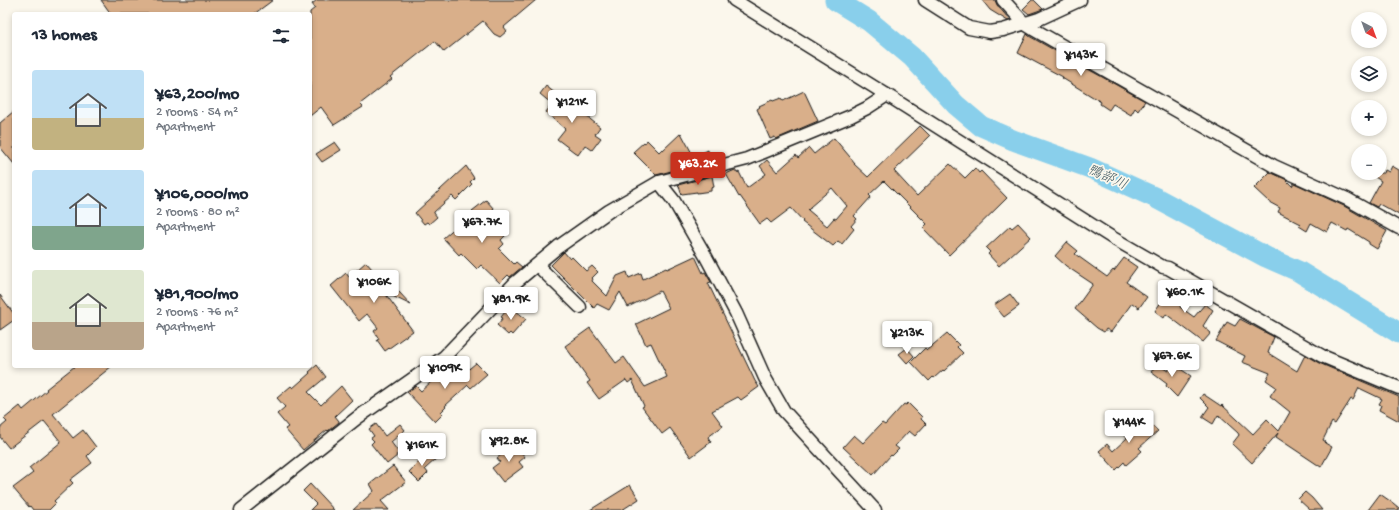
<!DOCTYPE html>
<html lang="en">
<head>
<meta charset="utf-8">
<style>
  body { margin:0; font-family:"Gochi Hand","Klee One",sans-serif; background:#f2f2f3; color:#1f2937; height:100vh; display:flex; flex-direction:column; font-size:15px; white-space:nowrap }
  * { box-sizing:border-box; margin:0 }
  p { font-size:13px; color:#747a83 }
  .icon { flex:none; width:22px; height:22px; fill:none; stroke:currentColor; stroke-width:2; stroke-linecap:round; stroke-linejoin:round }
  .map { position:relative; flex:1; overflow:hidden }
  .panel { position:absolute; left:12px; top:12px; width:300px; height:356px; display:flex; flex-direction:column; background:#fff; border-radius:4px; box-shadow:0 2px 6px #0003 }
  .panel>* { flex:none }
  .needle { width:26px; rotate:139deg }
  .buttons { position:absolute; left:1351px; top:12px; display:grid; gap:8px }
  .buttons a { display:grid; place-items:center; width:36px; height:36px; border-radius:50%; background:#fff; box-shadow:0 2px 6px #0003; font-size:20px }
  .price { position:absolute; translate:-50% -34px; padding:0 9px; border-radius:4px; background:#fff; color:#222; font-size:13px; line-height:26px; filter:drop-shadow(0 1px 2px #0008) }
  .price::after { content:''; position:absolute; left:50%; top:24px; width:12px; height:9px; margin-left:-6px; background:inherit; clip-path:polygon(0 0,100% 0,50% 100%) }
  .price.current { background:#c8321e; color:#fff }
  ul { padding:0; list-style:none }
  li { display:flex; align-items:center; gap:12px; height:100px; padding:0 20px }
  li span { display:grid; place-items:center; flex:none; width:112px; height:80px; border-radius:4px; color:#555 }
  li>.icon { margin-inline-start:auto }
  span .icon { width:48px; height:48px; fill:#fffc; stroke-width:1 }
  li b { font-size:17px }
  h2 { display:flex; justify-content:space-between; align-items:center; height:48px; padding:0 20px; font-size:17px }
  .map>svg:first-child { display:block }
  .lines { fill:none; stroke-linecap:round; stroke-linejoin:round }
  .river { stroke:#89cfeb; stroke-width:21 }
  .building { fill:#d9af8a; stroke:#1c1c1c; fill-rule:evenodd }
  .minor-casing { stroke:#1c1c1c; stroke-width:15 }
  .minor { stroke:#fbf7ec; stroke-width:12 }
  .labels { text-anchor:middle; stroke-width:3.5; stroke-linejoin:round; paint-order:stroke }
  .water-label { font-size:14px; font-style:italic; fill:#425b64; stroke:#fbf7ec }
</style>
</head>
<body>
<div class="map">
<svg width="1399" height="510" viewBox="0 0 1399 510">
  <rect width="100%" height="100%" fill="#fbf7ec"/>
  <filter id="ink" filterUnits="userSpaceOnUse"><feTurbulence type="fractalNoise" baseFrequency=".025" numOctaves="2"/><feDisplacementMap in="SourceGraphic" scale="8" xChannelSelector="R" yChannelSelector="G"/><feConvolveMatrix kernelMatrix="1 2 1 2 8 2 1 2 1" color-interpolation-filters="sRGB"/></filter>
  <g filter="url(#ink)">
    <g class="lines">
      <path class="river" d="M835 0 869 21 912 57 956 105 981 126 1013 140 1090 168 1154 197 1266 257 1298 271 1399 333"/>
    </g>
    <g class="building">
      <path d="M101 0H273L254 14H111Z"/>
      <path d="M317 0H536L504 27 507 31 500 37 494 34 483 21 444 52 435 41 390 77 392 79 360 104 363 107 334 125 321 107 310 116V12L315 8 312 4Z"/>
      <path d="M982 0H995L997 5 1010 20 1008 21 990 10Z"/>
      <path d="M1032 0H1034L1043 9 1029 14 1023 9Z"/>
      <path d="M1027 34 1029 36 1145 101 1138 111 1135 108 1131 115 1113 104 1109 110 1100 104 1101 102 1062 78 1063 77 1018 53Z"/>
      <path d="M546 86 571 106 572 105 600 127 595 134 601 138 592 150 585 145 578 155 557 139 565 129 546 112 552 104 540 94Z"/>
      <path d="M804 91 818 121 776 139 775 137 770 139 757 109 760 107 759 106 772 100 773 101 781 98 783 101Z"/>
      <path d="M14 111V164L0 147V123Z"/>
      <path d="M920 126 930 136 894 171 917 196 950 164 965 178 975 168 979 173 981 171 1007 198 949 255 923 228 927 224 884 181 869 195 871 197 854 216 857 219 851 226 854 229 842 244 838 241 833 246 802 222 803 221 791 208 771 223 767 219 760 224 740 196 739 197 726 174 735 170 737 173 739 172 747 188 766 174 760 166 767 160 777 172 796 155 798 158 809 148 814 154 834 138 855 163 854 164 868 177ZM832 188 847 206 836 219 834 218 827 226 808 210 810 208V207Z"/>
      <path d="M681 133 694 157 708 150 710 161 656 175 633 152 644 142 645 143 647 140 659 152 662 149 663 150Z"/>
      <path d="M335 142 341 150 322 162 316 154Z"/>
      <path d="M466 166 474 178 470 182 472 184 456 200 452 196 434 212V213L437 217 429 224 427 222 424 224 415 213Z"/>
      <path d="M1392 166 1399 170V215L1379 204 1377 207 1369 203 1381 181 1369 173H1384L1385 170 1389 172Z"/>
      <path d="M1270 172 1285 179 1292 186 1294 183 1344 206 1387 231 1377 249 1369 244V242L1348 229 1347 231 1332 223 1327 232 1311 223 1307 231 1299 226 1301 224 1278 212 1280 208 1269 202 1254 188Z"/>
      <path d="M712 176 714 187 711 188V191L697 193V192L682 194 681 193 679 186 678 185Z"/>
      <path d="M486 200 494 209 486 216 505 236 501 240 504 244 499 249 514 264 516 262 522 267 510 277 508 275 500 283 481 265 477 269 461 253 459 255 443 238 473 212 472 211Z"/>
      <path d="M1018 223 1031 237 999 266 988 254 990 252 986 248 1010 226 1012 228Z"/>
      <path d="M1067 242 1078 251 1075 254 1107 277 1113 270 1114 271 1124 258 1137 267 1126 282 1147 297 1139 308 1132 303 1111 332 1106 329 1104 332 1097 328 1075 309 1093 284 1066 266 1055 256Z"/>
      <path d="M564 252 570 259 572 257 586 271 592 266 598 272 592 278 593 279 592 281 607 296 617 276 627 272 629 278 641 273 643 279 666 268 667 269 695 256 703 273 705 272 711 282 708 283 755 381 759 387 741 400 738 397 712 411 723 426 708 437 711 442 691 457 670 428 662 434 642 407 644 406 632 380 628 383 626 380 599 399 587 383 590 381 565 346 590 328 616 363 624 357 645 387 667 377 651 343 646 345 636 324 669 308 660 291 628 307 620 292 609 310 597 304 594 308 551 265Z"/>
      <path d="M366 262 384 283 388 280 411 305 384 292 413 331 385 351 377 340 379 339 374 331 378 328 367 314 359 321 331 286 346 273 349 277Z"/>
      <path d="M1171 287 1186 298 1180 307 1194 317 1205 304 1213 310 1203 326 1211 333 1203 342 1166 314 1164 318 1155 311Z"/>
      <path d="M1010 294 1019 306 1004 317 994 305Z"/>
      <path d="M0 295 14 314V320L0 330Z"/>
      <path d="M510 306 526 319 512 335 510 333 508 335 497 325 503 318 501 317Z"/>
      <path d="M1240 319 1274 337 1268 353 1297 371 1305 355 1319 363 1399 397V421L1379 410 1381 405 1379 404 1382 399 1359 388 1353 400 1351 399 1335 424 1332 422 1323 440 1326 442 1325 443 1332 447 1321 467 1276 437 1278 433 1252 463 1232 444 1239 435 1238 433 1218 415 1213 424 1202 417 1209 407 1200 398 1203 394 1221 406 1222 405 1253 434 1267 419 1279 431 1290 412 1270 396 1276 387 1266 380 1270 373 1242 362 1245 356 1216 341 1227 322 1235 326Z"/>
      <path d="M947 333 959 345 957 347 963 353 944 371 943 370 934 378 933 377 929 381 911 362 925 348 927 350Z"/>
      <path d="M907 348 914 356 907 363 899 354Z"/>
      <path d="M476 363 487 374 471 388 468 385 445 406 446 407 441 412 443 414 435 422 407 392 416 386 421 391 441 373 438 370 446 365 458 378Z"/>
      <path d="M1157 364 1168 371 1170 368 1173 370 1176 366 1191 376 1177 397 1166 386 1167 384 1151 372Z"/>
      <path d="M317 365 326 377 308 392 321 405 341 386 352 400 335 416 339 421V422L328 431 327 430 303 450 285 429 288 427 277 414 285 407 277 398 291 386 293 388 310 373 309 372Z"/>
      <path d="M75 366H112L53 414 73 438 83 430 96 447 87 456 92 463 70 480 73 483 54 501 56 503 49 510H33L30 506 29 507 13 488 33 473 29 468 61 442 44 421 9 448 0 437V428L7 422 4 419 20 406 23 410 47 390 46 389Z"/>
      <path d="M908 403 922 417 921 419 926 424 915 436 909 431 895 446 899 449 892 456 891 455 873 475 843 447 854 435 863 443 881 424 882 423 885 425 904 404 906 405Z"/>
      <path d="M1145 419 1158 431 1139 448 1142 451 1126 465 1124 462 1116 470 1099 451 1107 444 1113 451 1127 438 1118 426 1124 420 1134 429Z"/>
      <path d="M376 424 385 436 400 424 405 430 391 442 399 453 396 455 397 456 387 464 371 444 374 441 371 438 374 436 369 429Z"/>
      <path d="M514 443 525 457 519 462 523 467 503 482 492 468 500 462 497 458 508 450 507 448Z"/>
      <path d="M429 451 436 459 425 469 428 473 419 482 409 472Z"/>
      <path d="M393 466 406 482 381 501 389 510H353L374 491 370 484Z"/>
      <path d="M310 484 334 510H310L316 504 303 491Z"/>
      <path d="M630 485 639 499 622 510H590Z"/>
      <path d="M1305 492 1312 498 1322 510H1310L1298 499Z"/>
      <path d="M1380 494 1393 503 1399 508V510H1368Z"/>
    </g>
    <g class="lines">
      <g class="minor-casing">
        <g id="minor">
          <path d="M734 0 887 95"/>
          <path d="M925 0 969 28 990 32 1003 30 1039 19 1080 0"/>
          <path d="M1003 0 1025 24 1033 29 1274 166 1347 199 1399 228"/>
          <path d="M659 182 674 201 705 255 736 313 765 378 784 411 875 510"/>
          <path d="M537 265 580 307"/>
          <path d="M241 510 357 418 444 357 516 282 558 247 609 211 659 182 747 159 851 116 867 108 887 95 1111 237 1163 267 1168 268 1322 356 1399 388"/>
        </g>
      </g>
      <use href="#minor" class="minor"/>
    </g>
  </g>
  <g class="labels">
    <g class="water-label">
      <text transform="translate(1108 176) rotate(24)" y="5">鴨部川</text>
    </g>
  </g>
</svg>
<div class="buttons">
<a><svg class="needle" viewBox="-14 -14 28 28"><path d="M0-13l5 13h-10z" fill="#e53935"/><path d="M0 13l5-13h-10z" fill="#747a83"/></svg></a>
<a><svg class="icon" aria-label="layers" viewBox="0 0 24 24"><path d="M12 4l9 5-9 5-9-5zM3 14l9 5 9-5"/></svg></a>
<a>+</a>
<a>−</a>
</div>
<b class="price" style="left:1081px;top:77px">¥143K</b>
<b class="price" style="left:572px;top:124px">¥121K</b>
<b class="price current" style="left:698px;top:186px">¥63.2K</b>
<b class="price" style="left:482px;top:244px">¥67.7K</b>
<b class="price" style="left:374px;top:304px">¥106K</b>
<b class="price" style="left:1185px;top:314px">¥60.1K</b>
<b class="price" style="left:511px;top:321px">¥81.9K</b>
<b class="price" style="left:907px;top:355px">¥213K</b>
<b class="price" style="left:1172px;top:378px">¥67.6K</b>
<b class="price" style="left:445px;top:390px">¥109K</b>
<b class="price" style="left:1129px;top:444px">¥144K</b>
<b class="price" style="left:509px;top:463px">¥92.8K</b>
<b class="price" style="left:422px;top:467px">¥161K</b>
<section class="panel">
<h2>13 homes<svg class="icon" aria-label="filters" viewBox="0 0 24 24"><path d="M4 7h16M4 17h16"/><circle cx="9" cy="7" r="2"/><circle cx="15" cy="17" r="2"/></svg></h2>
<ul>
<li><span style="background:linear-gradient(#bfe0f5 60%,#c2b280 0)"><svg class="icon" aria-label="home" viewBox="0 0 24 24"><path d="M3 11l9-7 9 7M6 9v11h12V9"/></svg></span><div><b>¥63,200/mo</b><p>2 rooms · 54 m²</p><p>Apartment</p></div></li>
<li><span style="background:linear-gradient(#bfe0f5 70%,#7fa58c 0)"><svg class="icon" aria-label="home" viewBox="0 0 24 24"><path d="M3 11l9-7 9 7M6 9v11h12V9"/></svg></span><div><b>¥106,000/mo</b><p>2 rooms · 80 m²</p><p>Apartment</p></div></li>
<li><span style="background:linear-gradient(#dfe7d0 65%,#b9a48a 0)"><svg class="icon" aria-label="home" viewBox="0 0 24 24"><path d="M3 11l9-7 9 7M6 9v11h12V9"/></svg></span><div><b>¥81,900/mo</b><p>2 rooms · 76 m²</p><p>Apartment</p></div></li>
</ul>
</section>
</div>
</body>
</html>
